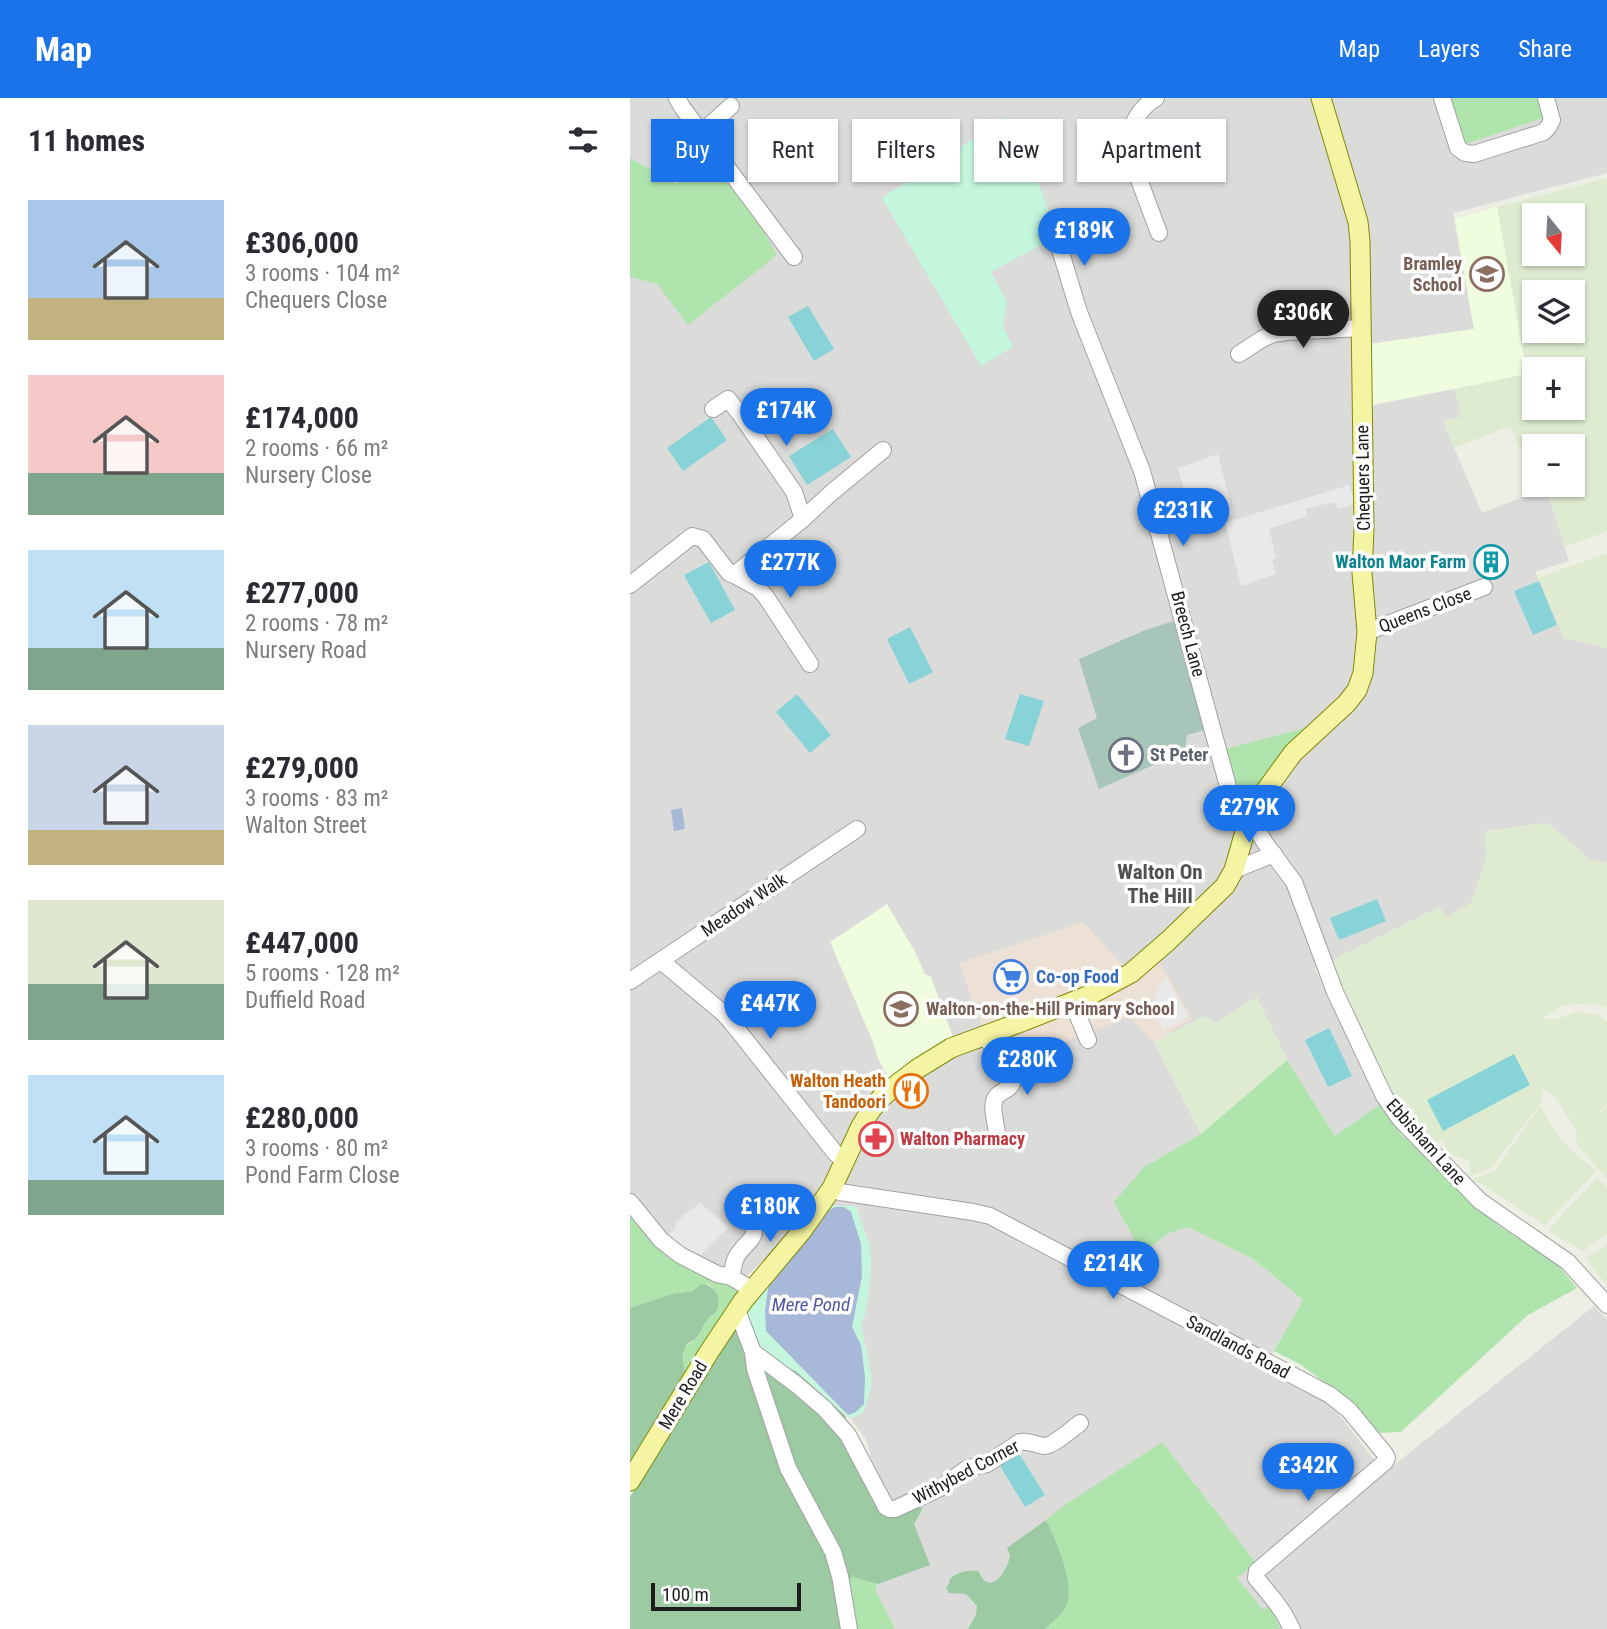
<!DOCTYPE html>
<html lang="en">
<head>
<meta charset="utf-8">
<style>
  body { margin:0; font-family:"Roboto Condensed",sans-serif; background:#f7f7f7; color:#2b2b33; height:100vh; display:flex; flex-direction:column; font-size:26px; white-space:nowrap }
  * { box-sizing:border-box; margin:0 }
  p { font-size:23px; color:#7c7c81 }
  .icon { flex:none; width:38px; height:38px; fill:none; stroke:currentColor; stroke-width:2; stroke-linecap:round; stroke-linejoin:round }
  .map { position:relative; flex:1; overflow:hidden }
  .panel { display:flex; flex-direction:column; background:#fff; width:630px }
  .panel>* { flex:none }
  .top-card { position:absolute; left:21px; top:21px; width:665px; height:63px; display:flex; gap:14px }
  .needle { width:46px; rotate:162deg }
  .fabs { position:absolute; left:892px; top:105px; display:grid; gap:14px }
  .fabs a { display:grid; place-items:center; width:63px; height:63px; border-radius:0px; background:#fff; box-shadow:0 2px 5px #0004; font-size:35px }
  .scale { position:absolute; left:21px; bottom:18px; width:150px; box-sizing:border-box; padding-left:7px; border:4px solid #1d1d1d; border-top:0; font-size:19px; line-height:24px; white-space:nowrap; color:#1d1d1d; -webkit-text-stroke:5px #fff; paint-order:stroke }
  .price { position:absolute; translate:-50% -60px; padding:0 16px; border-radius:24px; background:#1a73e8; color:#fff; font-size:23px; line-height:46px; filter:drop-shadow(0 2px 4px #0008) }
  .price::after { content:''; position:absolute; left:50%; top:42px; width:21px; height:16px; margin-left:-10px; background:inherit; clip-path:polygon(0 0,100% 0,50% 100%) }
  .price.selected { background:#222; color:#fff }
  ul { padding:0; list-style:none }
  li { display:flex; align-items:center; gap:21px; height:175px; padding:0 28px }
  li span { display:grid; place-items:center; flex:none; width:196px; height:140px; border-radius:0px; color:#555 }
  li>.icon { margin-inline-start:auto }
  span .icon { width:84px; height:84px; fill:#fffc; stroke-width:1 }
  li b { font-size:30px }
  h2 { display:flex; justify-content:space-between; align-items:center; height:84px; padding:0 28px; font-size:30px }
  .pill { padding:0 24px; border-radius:0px; background:#fff; box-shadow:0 2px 5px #0004; font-size:24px; line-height:63px }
  .pill.selected { background:#1a73e8; color:#fff }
  header { display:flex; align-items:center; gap:42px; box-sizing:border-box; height:98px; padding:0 35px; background:#1a73e8; color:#fff }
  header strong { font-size:33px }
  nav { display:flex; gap:38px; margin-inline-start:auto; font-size:24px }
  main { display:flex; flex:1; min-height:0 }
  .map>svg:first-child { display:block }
  .residential { fill:#dbdbda }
  .commercial { fill:#ede0d4 }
  .education { fill:#effcde }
  .farmland { fill:#deebd0; fill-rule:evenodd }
  .grass { fill:#b0e4ad }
  .forest { fill:#9ccaa2 }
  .cemetery { fill:#a7c5b8 }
  .park { fill:#c4f5dd }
  .pitch { fill:#87d3d7 }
  .parking { fill:#e9e9e9 }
  .water { fill:#a7b8d8 }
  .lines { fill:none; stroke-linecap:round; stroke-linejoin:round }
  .minor-casing { stroke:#a1a1a1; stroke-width:18 }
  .major-casing { stroke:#7e8b0b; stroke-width:21 }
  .minor { stroke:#fff; stroke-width:16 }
  .major { stroke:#f4f4a2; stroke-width:19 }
  .labels { text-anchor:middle; stroke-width:7; stroke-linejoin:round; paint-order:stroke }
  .education-label { font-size:18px; font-weight:bold; fill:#785e54; stroke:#fff; text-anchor:end }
  .street-label { font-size:18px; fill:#1d1d1d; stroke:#fff }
  .culture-label { font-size:18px; font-weight:bold; fill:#0d838f; stroke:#fff; text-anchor:end }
  .worship-label { font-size:18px; font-weight:bold; fill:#5b616d; stroke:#fff; text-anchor:start }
  .shop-label { font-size:18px; font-weight:bold; fill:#366cbe; stroke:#fff; text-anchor:start }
  .food-label { font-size:18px; font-weight:bold; fill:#c56008; stroke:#fff; text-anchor:end }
  .health-label { font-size:18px; font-weight:bold; fill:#be3a42; stroke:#fff; text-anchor:start }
  .water-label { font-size:19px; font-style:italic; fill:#5157a5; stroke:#fff }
  .quarter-label { font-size:21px; font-weight:bold; fill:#505050; stroke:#fff }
</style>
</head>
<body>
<header>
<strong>Map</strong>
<nav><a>Map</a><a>Layers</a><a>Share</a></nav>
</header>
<main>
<section class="panel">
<h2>11 homes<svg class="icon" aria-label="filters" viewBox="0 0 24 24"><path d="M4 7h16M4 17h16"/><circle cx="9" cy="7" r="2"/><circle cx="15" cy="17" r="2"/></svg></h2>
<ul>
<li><span style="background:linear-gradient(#a9c7e8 70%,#c2b280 0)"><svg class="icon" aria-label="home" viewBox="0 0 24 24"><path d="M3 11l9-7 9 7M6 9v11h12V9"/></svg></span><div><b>£306,000</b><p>3 rooms · 104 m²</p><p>Chequers Close</p></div></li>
<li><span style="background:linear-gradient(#f6c9c9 70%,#7fa58c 0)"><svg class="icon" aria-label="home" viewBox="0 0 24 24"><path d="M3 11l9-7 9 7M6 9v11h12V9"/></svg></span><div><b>£174,000</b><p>2 rooms · 66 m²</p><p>Nursery Close</p></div></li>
<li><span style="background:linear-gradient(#bfe0f5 70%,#7fa58c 0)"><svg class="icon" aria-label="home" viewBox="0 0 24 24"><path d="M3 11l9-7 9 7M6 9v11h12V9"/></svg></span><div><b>£277,000</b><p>2 rooms · 78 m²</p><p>Nursery Road</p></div></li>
<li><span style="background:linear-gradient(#c9d6e8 75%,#c2b280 0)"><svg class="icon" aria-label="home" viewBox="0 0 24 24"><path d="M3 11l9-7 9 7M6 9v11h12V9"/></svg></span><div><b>£279,000</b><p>3 rooms · 83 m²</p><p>Walton Street</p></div></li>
<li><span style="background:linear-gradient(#dfe7d0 60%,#7fa58c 0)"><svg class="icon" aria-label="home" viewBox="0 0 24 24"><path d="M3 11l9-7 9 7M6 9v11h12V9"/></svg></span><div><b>£447,000</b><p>5 rooms · 128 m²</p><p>Duffield Road</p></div></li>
<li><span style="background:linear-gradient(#bfe0f5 75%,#7fa58c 0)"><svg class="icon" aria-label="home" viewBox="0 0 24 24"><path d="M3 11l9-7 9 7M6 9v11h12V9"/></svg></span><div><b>£280,000</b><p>3 rooms · 80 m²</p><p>Pond Farm Close</p></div></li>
</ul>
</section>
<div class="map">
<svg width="977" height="1531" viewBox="0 0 977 1531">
  <rect width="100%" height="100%" fill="#edeee4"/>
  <path class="residential" d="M0 0H977V75L823 115 844 231 734 247 747 306 825 291 831 319 813 324 852 415 916 390 939 463 905 474 934 540 977 550V765L961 762 917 725 855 733 856 761 841 805 817 819 696 865 685 871 749 1007 705 1038 657 962 627 899 585 926 575 918 524 944 571 1036 514 1069 512 1154 539 1135 558 1128 623 1161 673 1202 633 1273 702 1307 754 1375 964 1208 977 1222V1531H265L245 1491 248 1485 266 1415 241 1359 237 1343 221 1321 233 1314 239 1264 231 1227 235 1216 240 1185 241 1159 148 1149 109 1185 70 1168 0 1104V179L27 186 69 44 47 86 0 60Z"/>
  <path class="commercial" d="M453 824 500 875 524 854 562 921 524 944 499 919 383 964 355 937 329 865Z"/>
  <g class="education">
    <path d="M867 109 898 276 747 306 735 314 733 247 844 231 825 121Z"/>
    <path d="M257 806 284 852 295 876 301 879 324 942 260 983 249 963 243 944 200 844Z"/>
  </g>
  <g class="farmland">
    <path d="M977 80V433L934 449 917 387H943V348H906L905 344 889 349 880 328 824 350 813 323 831 319 825 291 897 276 867 109ZM905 117H943V156H905ZM905 194H943V233H905ZM905 271H943V310H905Z"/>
    <path d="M977 455V550L934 540 908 480Z"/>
    <path d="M917 725 961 762 977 765V909L963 905 934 907 911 921H928L946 914 968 917 977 924V1005L961 1021 977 1008V1080L946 1046 947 1035 927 1001 913 990 912 1003 862 1069 839 1079 840 1064 817 1054 814 1041 806 1045 767 1004 696 865 809 809 817 819 841 805 856 761 855 733Z"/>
    <path d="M627 899 657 962 571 1036 524 944 575 918 585 925Z"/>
    <path d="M910 1008 930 1042 966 1073 915 1127 843 1081 865 1073Z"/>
    <path d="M967 1080 977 1089V1135L952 1153 918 1132Z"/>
    <path d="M977 1146V1187L955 1160Z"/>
  </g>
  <g class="grass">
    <path d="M816 0H910L916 19 832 47Z"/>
    <path d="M69 44 123 115 147 157 58 227 27 186 0 179V60L47 86Z"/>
    <path d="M679 629 618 704H609L595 651Z"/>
    <path d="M657 962 705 1038 749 1007 772 1037 808 1069 834 1097 868 1127 927 1166 947 1190 898 1217 771 1334 745 1335 719 1303 670 1266 644 1253 673 1202 623 1161 558 1129 539 1135 512 1155 484 1104 514 1069 571 1036Z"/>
    <path d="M0 1114 98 1186 109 1191V1196L57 1279C54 1272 52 1265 53 1258 54 1248 59 1247 65 1241 71 1236 73 1228 77 1222 79 1219 83 1218 85 1215 91 1205 87 1193 79 1186L64 1193 42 1196 0 1210Z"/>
    <path d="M532 1344 626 1465 607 1480 633 1512 640 1507 650 1531H415C422 1524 434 1515 436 1506 443 1484 425 1442 416 1422L432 1409Z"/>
    <path d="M223 1479 248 1485 245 1491 265 1531H219L212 1489Z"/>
  </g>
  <g class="forest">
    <path d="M71 1186C85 1186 93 1201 86 1214 84 1217 80 1218 78 1221 73 1227 71 1235 66 1240 63 1243 59 1244 57 1247 50 1256 53 1269 57 1279L0 1373V1210L42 1196 63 1193Z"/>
    <path d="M104 1227 113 1253 166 1273 216 1318 215 1339 250 1406 294 1402 291 1414 284 1426 300 1467 248 1486 223 1479 212 1489 219 1531H0V1399Z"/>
    <path d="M416 1422C426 1444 444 1481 437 1506 434 1515 422 1524 415 1531H338L346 1517 347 1508 336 1496 319 1495 316 1490 319 1486 320 1481C329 1473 337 1472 348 1473 351 1477 352 1481 355 1483 366 1491 377 1470 379 1462 381 1457 379 1455 377 1450Z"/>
  </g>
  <path class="cemetery" d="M550 521 580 631 557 637 555 653 469 691 448 630 467 620 449 561 513 533Z"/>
  <g class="park">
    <path d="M376 19 408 84 428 138 361 174 377 204 373 228 383 249 351 268 252 100Z"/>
    <path d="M200 1108H226L239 1146 241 1159 240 1185 235 1216 231 1227 242 1281 239 1299 233 1314 221 1321 166 1273 149 1267 130 1252 116 1220V1213Z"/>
  </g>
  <g class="pitch">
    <path d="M178 208 204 251 184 263 158 219Z"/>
    <path d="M81 319 97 342 53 373 37 350Z"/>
    <path d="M203 331 221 359 177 387 159 358Z"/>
    <path d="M79 464 105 512 81 525 54 477Z"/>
    <path d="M909 483 927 527 903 537 884 493Z"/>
    <path d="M280 529 303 574 279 586 257 541Z"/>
    <path d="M167 596 201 637 180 655 146 614Z"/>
    <path d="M390 596 414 603 399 648 375 641Z"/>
    <path d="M747 801 756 823 709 842 700 820Z"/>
    <path d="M699 930 722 978 698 989 675 942Z"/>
    <path d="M884 956 900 987 813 1033 797 1002Z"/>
    <path d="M388 1354 415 1397 395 1409 369 1366Z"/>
  </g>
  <g class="parking">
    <path d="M588 356 603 417 564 428 548 370Z"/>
    <path d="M719 387 725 406 708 411 704 404 675 411 677 418 639 431 646 459 642 462 646 476 611 488 595 425Z"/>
    <path d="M536 879 558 919 533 933 522 909 527 891Z"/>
    <path d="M70 1105 99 1129 68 1159 38 1138 46 1129 45 1126 55 1116Z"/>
  </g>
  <g class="water">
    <path d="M52 710 55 731 44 733 41 712Z"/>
    <path d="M205 1109H214L221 1114 231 1146 232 1178 222 1229 231 1247 235 1279 234 1306 226 1314 218 1317 136 1233 135 1213 139 1184 199 1112Z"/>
  </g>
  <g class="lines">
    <g class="minor-casing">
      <g id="minor">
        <path d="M47 0 52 9 164 159"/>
        <path d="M526 0C512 8 501 24 500 40 498 59 522 115 529 135"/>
        <path d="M812 0 828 50 835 55 844 56 914 34 919 28 922 22 916 0"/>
        <path d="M71 35 101 8"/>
        <path d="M429 148 449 214 512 373 605 714 625 728 635 745 664 784 705 894 754 998 770 1021 850 1103 938 1164 977 1207"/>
        <path d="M609 256 632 241 643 236 656 234 731 230"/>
        <path d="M83 311 98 301 110 316 164 394 173 421"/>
        <path d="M104 477 128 490 136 499 180 566"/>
        <path d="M0 487 62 438 73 441 99 475 104 477 173 421 201 395 253 352"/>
        <path d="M737 534 854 489"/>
        <path d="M604 772 644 756"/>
        <path d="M31 863 93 915 102 925 206 1056 215 1063"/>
        <path d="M0 883 227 731"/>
        <path d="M442 904 458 942"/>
        <path d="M355 937 383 983C379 994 372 991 366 999 360 1007 366 1026 367 1035"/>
        <path d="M202 1090 210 1094 343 1114 360 1118 700 1297 719 1312 755 1356 757 1360 755 1364 627 1473 626 1480 645 1503 654 1516 662 1531"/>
        <path d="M0 1104 31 1142 50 1157 87 1176 101 1179 121 1191"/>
        <path d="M101 1179C103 1174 103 1167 105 1162 113 1142 137 1141 115 1116"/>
        <path d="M107 1212 123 1254 167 1287 195 1311 218 1337 256 1409 260 1411H265L310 1390 338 1370 357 1366 390 1344C400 1342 405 1347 414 1348 423 1348 442 1331 450 1325"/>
        <path d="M123 1254 125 1271 158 1370 203 1454 210 1478 219 1531"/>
      </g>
    </g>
    <g class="major-casing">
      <path id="major" d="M0 1383 79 1254 113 1203 171 1134 202 1090 231 1028 241 1012 251 1000 266 987 287 971 321 950 394 923 462 896 501 875 538 843 595 788 604 772 618 723 628 703 663 655 717 605 727 592 733 575 737 534 732 475 734 431 730 143 728 124 691 0"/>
    </g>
    <use href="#minor" class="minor"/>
    <use href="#major" class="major"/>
  </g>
  <defs>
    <g id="school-ring" transform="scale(1.75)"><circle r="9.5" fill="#fff" stroke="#8d6e63" stroke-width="1.5"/><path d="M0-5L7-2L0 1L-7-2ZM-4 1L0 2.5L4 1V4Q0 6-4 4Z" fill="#8d6e63"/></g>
    <g id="building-ring" transform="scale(1.75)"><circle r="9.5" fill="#fff" stroke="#0f9aa8" stroke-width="1.5"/><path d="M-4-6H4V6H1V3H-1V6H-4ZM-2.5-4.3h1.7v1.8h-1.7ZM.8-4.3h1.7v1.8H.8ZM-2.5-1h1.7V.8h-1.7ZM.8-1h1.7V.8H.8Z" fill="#0f9aa8"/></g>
    <g id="church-ring" transform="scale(1.75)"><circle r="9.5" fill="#fff" stroke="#6b7280" stroke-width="1.5"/><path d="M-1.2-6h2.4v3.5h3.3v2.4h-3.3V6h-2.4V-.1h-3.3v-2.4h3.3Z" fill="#6b7280"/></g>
    <g id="supermarket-ring" transform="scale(1.75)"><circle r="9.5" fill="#fff" stroke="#3f7fe0" stroke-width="1.5"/><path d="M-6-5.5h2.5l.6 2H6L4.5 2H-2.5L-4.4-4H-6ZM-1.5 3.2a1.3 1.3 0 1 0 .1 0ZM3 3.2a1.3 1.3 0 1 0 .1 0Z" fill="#3f7fe0"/></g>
    <g id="restaurant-ring" transform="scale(1.75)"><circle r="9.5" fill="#fff" stroke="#e8710a" stroke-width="1.5"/><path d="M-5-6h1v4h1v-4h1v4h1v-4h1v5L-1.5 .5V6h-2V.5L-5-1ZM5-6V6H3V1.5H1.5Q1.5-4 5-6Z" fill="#e8710a"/></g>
    <g id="pharmacy-ring" transform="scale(1.75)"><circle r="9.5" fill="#fff" stroke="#e0444e" stroke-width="1.5"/><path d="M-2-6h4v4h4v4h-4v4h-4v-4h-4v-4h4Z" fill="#e0444e"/></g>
  </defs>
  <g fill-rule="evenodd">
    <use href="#school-ring" x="857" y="176"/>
    <use href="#building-ring" x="861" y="464"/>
    <use href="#church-ring" x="496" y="657"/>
    <use href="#supermarket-ring" x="381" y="879"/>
    <use href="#school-ring" x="271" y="911"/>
    <use href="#restaurant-ring" x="281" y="993"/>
    <use href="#pharmacy-ring" x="246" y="1041"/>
  </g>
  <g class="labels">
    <g class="education-label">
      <text x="832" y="172">Bramley<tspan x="832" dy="21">School</tspan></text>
      <text x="296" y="917" text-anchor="start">Walton-on-the-Hill Primary School</text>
    </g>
    <g class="street-label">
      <text transform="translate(733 380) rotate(-91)" y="6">Chequers Lane</text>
      <text transform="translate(795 512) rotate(-21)" y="6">Queens Close</text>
      <text transform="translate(558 536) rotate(75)" y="6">Breech Lane</text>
      <text transform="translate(114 807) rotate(-34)" y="6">Meadow Walk</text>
      <text transform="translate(796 1044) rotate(48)" y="6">Ebbisham Lane</text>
      <text transform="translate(608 1249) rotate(28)" y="6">Sandlands Road</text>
      <text transform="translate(53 1297) rotate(-59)" y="6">Mere Road</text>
      <text transform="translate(336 1374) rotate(-28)" y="6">Withybed Corner</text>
    </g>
    <g class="culture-label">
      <text x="836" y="470">Walton Maor Farm</text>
    </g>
    <g class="worship-label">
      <text x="520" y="663">St Peter</text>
    </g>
    <g class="shop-label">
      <text x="406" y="885">Co-op Food</text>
    </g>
    <g class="food-label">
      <text x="256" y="989">Walton Heath<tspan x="256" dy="21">Tandoori</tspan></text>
    </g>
    <g class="health-label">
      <text x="270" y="1047">Walton Pharmacy</text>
    </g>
    <g class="water-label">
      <text x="181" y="1213">Mere Pond</text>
    </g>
    <g class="quarter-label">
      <text x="530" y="781">Walton On<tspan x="530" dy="24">The Hill</tspan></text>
    </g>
  </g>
</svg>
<div class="fabs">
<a><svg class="needle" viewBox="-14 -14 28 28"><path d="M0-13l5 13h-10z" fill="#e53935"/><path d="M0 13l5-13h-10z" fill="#7c7c81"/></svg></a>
<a><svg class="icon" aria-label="layers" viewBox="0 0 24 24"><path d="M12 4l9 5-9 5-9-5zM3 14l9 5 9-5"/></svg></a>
<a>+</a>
<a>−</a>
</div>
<div class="scale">100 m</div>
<b class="price" style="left:454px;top:170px">£189K</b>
<b class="price selected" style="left:673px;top:252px">£306K</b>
<b class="price" style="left:156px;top:350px">£174K</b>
<b class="price" style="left:553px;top:450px">£231K</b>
<b class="price" style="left:160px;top:502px">£277K</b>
<b class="price" style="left:619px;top:747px">£279K</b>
<b class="price" style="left:140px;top:943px">£447K</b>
<b class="price" style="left:397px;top:999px">£280K</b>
<b class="price" style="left:140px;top:1146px">£180K</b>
<b class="price" style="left:483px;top:1203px">£214K</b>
<b class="price" style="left:678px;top:1405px">£342K</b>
<div class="top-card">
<a class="pill selected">Buy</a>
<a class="pill">Rent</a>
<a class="pill">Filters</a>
<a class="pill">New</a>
<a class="pill">Apartment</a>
</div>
</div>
</main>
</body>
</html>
